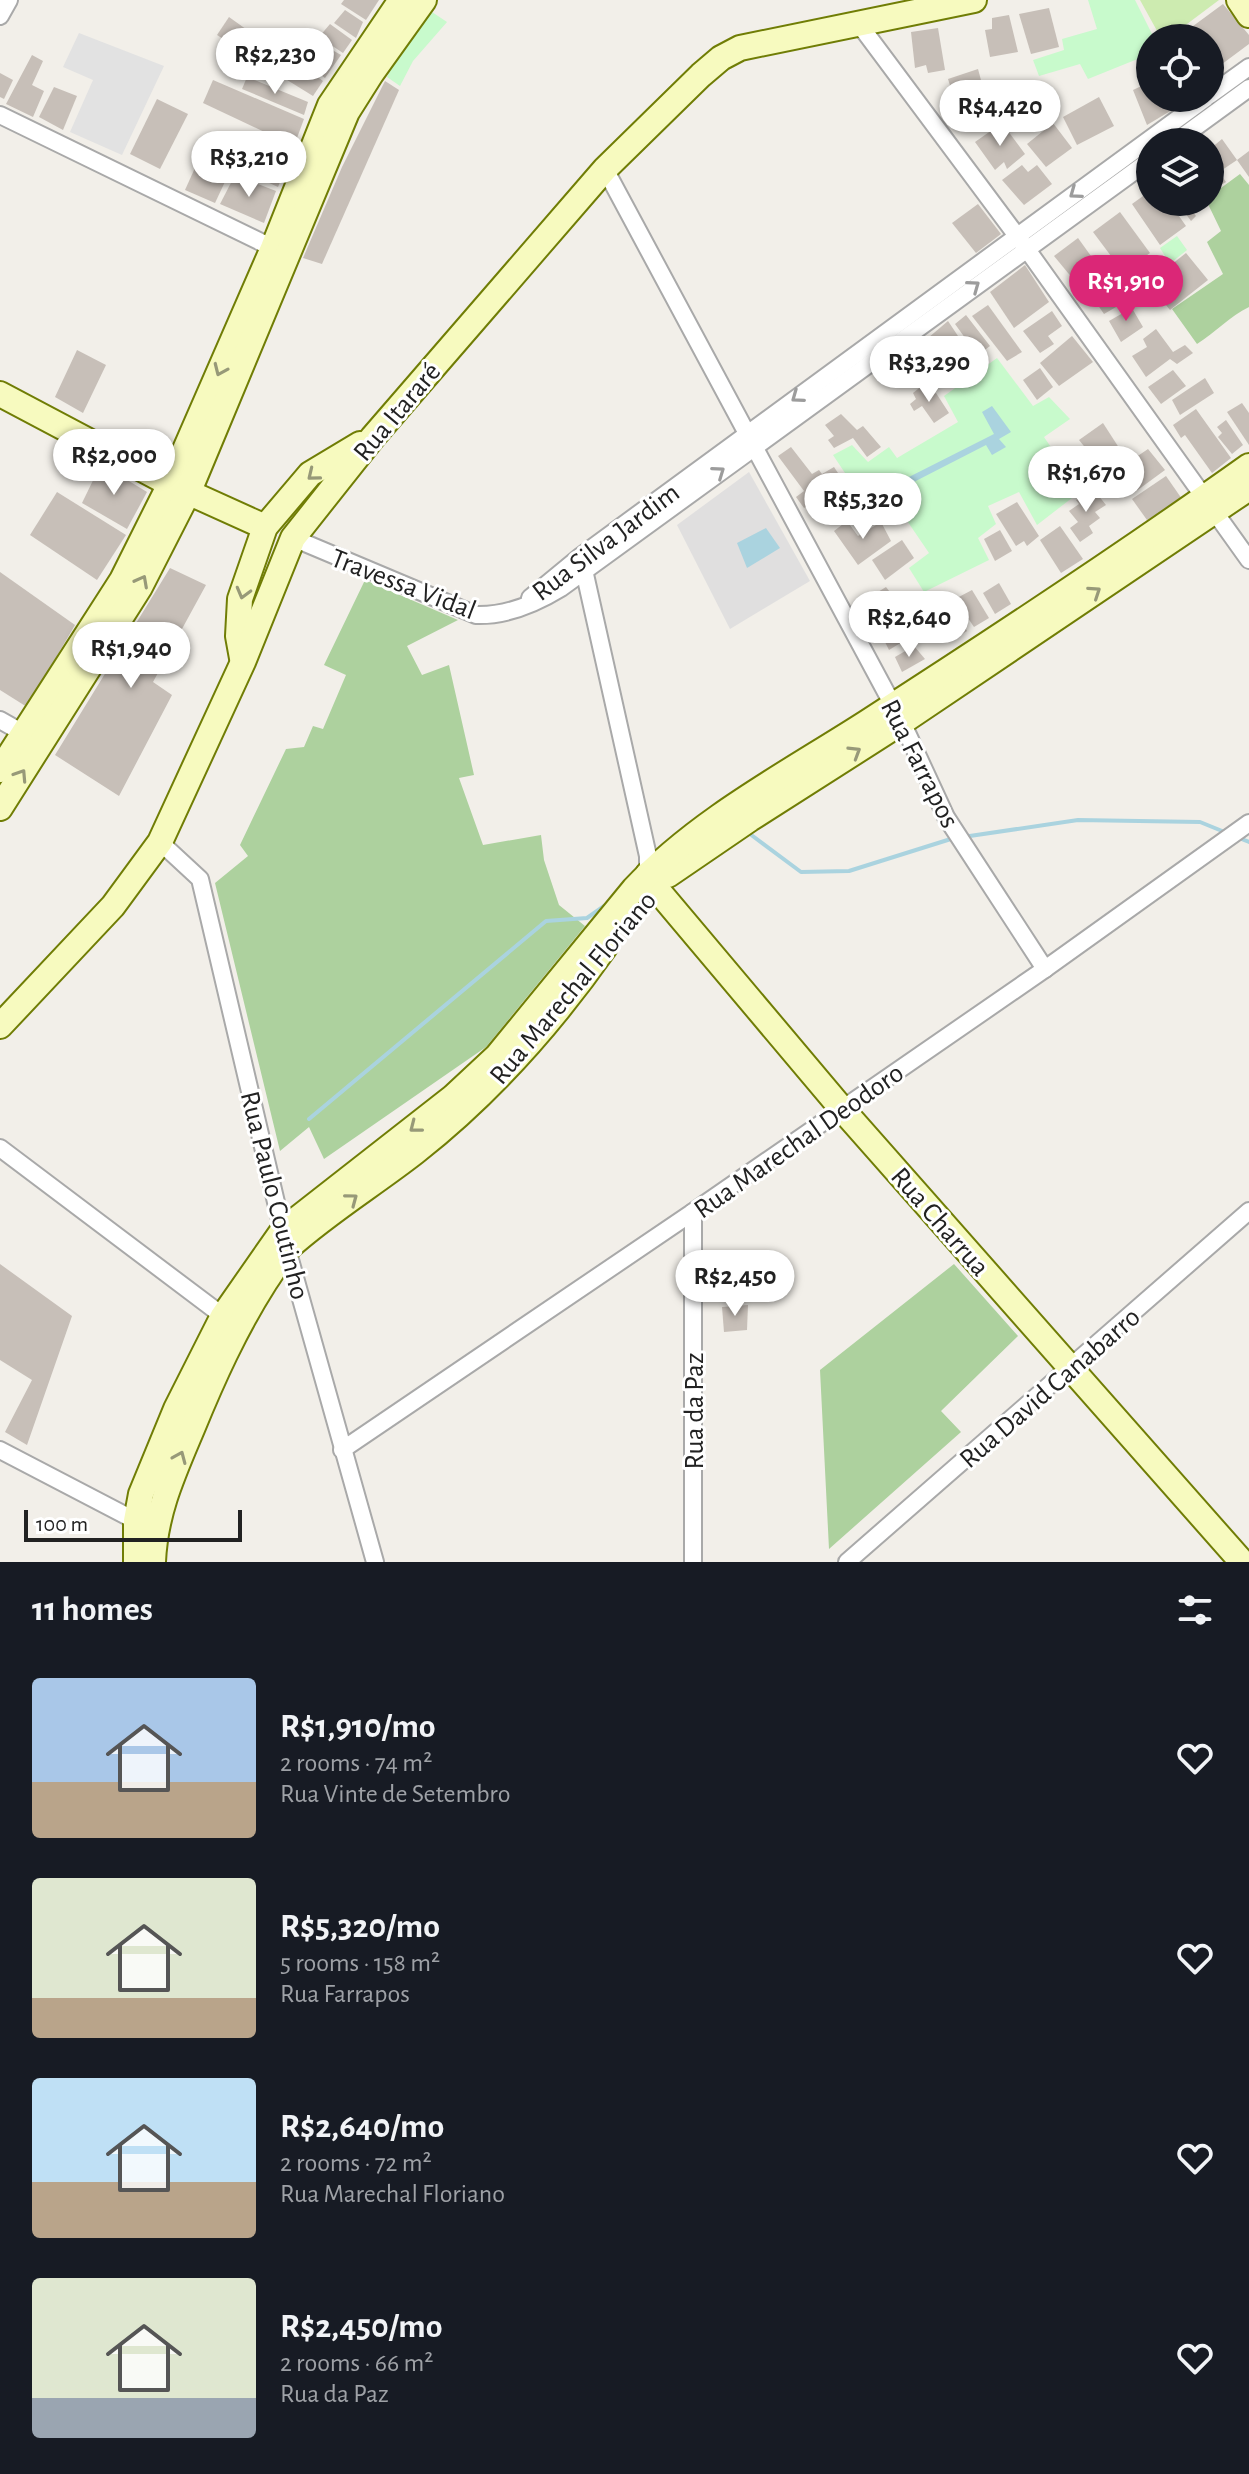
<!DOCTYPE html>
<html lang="en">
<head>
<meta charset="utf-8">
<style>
  body { margin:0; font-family:"Alegreya Sans",sans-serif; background:#20242c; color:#f1f3f6; height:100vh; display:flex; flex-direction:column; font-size:30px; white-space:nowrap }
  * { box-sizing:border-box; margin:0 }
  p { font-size:26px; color:#9ea1a6 }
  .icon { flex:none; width:44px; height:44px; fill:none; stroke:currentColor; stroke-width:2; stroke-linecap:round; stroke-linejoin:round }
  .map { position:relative; height:1562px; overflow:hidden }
  .side { display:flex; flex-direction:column; background:#171b24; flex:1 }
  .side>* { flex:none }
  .controls { position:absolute; left:1136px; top:24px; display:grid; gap:16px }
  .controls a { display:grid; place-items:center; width:88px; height:88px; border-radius:50%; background:#171b24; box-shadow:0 2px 6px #0004; font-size:40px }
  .scale { position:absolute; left:24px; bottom:20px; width:218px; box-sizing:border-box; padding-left:8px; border:4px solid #222; border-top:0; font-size:22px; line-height:28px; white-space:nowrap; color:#222; -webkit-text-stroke:6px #fff; paint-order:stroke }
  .price { position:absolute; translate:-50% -68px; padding:0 18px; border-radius:28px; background:#fff; color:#222; font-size:26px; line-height:52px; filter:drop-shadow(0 2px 4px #0008) }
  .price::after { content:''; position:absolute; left:50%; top:48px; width:24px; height:18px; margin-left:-12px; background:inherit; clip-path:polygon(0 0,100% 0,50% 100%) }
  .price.active { background:#db2777; color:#fff }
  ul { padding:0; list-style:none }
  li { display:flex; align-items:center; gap:24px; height:200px; padding:0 32px }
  li span { display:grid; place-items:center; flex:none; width:224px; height:160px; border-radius:8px; color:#555 }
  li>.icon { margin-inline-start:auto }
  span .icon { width:96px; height:96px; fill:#fffc; stroke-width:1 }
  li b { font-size:34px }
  h2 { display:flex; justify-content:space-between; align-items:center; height:96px; padding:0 32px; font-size:34px }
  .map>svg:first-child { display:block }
  .residential { fill:#e0dfdf }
  .grass { fill:#cdebb0 }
  .forest { fill:#add19e }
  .park { fill:#c8facc }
  .parking { fill:#e2e2e2 }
  .water { fill:#aad3df }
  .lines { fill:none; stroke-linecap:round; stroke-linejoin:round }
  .stream { stroke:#aad3df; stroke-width:4 }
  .building { fill:#c7bfb8 }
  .street-casing { stroke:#a9a9a9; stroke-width:20 }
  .secondary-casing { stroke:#707d05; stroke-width:28 }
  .street { stroke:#fff; stroke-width:16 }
  .secondary { stroke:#f7fabf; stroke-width:24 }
  .oneway { stroke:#9c9c9c }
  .oneway2 { stroke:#979978 }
  .labels { text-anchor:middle; stroke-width:6; stroke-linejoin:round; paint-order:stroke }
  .street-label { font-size:28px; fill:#222; stroke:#fff }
</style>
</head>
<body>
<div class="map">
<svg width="1249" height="1562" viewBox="0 0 1249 1562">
  <rect width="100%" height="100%" fill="#f2efe9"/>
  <path class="residential" d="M749 472 810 581 730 629 677 525Z"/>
  <path class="grass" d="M1140 0H1219L1179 30 1182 36 1161 38Z"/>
  <g class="forest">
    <path d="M1240 174 1249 185V307C1230 316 1215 333 1197 344L1172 309 1223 274 1207 242 1221 231 1207 202H1210V196Z"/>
    <path d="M365 580 458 620 407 646 422 675 449 665 474 775 459 778 483 845 541 835 544 860 559 905 585 926 486 1047 324 1159 309 1127 280 1151 215 883 248 856 240 845 286 749 304 747 313 726 323 729 346 675 324 665Z"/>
    <path d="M954 1264 1018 1336 941 1411 961 1432 829 1549 820 1370Z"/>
  </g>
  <g class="park">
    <path d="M1088 0H1135L1154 38H1150V54L1088 79 1080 64 1039 76 1033 60 1064 50 1062 39 1097 29Z"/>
    <path d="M429 10 447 22 413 61 400 86 387 77 403 43Z"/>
    <path d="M1177 236 1187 250 1147 282 1138 265 1152 255 1157 262 1165 256 1160 248Z"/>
    <path d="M997 358 1033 406 1049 397 1070 419 1044 437 1081 491 1037 525 1019 492 988 506 996 524 978 538 989 560 924 592 909 568 929 553 899 509 859 531 850 517 857 512 844 490 853 485 833 455 852 445 868 462 889 447 897 458 958 422 944 396Z"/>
  </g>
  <path class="parking" d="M79 33 164 66 122 155 70 132 93 80 63 67Z"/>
  <g class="water">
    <path d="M1040 95 1050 112 1025 126 1015 111Z"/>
    <path d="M992 406 1011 432 999 439 1006 447 992 455 986 445 908 485 903 480 994 434 982 412Z"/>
    <path d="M766 528 780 548 747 568 737 543Z"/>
  </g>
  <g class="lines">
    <g class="stream">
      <path d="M746 831 801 872 849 871 954 838"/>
      <path d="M963 837 1078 820 1200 822 1227 833"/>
      <path d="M1239 838 1249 842"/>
      <path d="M309 1119 546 921 587 918 607 904"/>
    </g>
  </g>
  <g class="building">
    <path d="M344 0H379L366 20 341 4Z"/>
    <path d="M1223 4 1249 35V44L1214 70 1210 64V38H1189L1185 32Z"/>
    <path d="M1049 8 1059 47 1031 54 1019 14Z"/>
    <path d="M345 10 363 22 356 38 334 23Z"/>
    <path d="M1009 15 1018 52 990 57 985 30 992 29V18Z"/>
    <path d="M229 17 260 39 250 56 217 35Z"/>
    <path d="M330 24 352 40 343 53 319 37Z"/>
    <path d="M938 28 945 70 928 73 926 65 915 68 911 32Z"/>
    <path d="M299 31 341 55 325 78 287 49Z"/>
    <path d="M283 52 323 81 313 96 271 70Z"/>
    <path d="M32 55 43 61 32 85 44 91 33 117 6 104Z"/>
    <path d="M978 69 985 95 956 105 948 79Z"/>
    <path d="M0 73 13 80 4 99 0 97Z"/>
    <path d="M247 77 308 102 304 115 242 89Z"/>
    <path d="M213 80 304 119 294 146 203 103Z"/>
    <path d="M385 81 399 90 322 264 303 258 342 167Z"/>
    <path d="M1150 82V98H1164L1172 110 1147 125 1133 90Z"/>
    <path d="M54 87 77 96 63 130 39 117Z"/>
    <path d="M1099 97 1114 126 1077 145 1063 117Z"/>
    <path d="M157 99 188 114 160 169 130 154Z"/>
    <path d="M1002 123 1025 154 1007 169 1004 162 995 170 975 142Z"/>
    <path d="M1053 123 1072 148 1046 167 1027 144Z"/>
    <path d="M1222 139 1237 160 1249 151V177L1237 160 1222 170 1210 152V149Z"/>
    <path d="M254 143 291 156 278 187 243 171Z"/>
    <path d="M199 159 230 171 215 203 185 190Z"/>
    <path d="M1210 159 1226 182 1210 191Z"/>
    <path d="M1022 165 1028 172 1037 165 1052 184 1024 205 1002 180Z"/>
    <path d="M235 175 276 191 264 223 220 204Z"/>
    <path d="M1150 191V202H1169L1186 226 1160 245 1132 204Z"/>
    <path d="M1177 202H1199L1190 208 1196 216 1191 221Z"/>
    <path d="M978 204 1001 234 976 253 952 223Z"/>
    <path d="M1120 212 1150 253 1123 272 1093 232Z"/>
    <path d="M1078 238 1096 263 1073 279 1054 256Z"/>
    <path d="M1186 253 1208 280 1170 310 1148 283Z"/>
    <path d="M1025 265 1049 302 1014 328 990 292Z"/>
    <path d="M1119 287 1128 300 1104 314 1093 298 1100 294 1103 297Z"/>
    <path d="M1129 303 1143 327 1121 342 1109 321 1123 313 1120 308Z"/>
    <path d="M988 305 1022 352 1007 361 972 316Z"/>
    <path d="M1052 311 1062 326 1048 336 1054 344 1040 353 1023 331Z"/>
    <path d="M966 315 990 346 982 352 987 356 978 363 970 354 973 349 955 324Z"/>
    <path d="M948 321 968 351 958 358 970 373 958 381 954 376 937 388 917 361 935 350 928 338Z"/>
    <path d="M1156 329 1173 352 1185 345 1193 353 1177 364 1170 359 1146 377 1132 356 1147 347 1143 339Z"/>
    <path d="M1072 336 1093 362 1059 386 1040 363Z"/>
    <path d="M77 350 106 365 83 413 55 397Z"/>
    <path d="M1040 368 1053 387 1037 400 1023 380Z"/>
    <path d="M1173 370 1186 386 1161 404 1148 387Z"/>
    <path d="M1205 378 1214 393 1180 415 1172 400Z"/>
    <path d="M923 385 930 395 936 393 949 413 934 423 922 406 914 411 910 404 916 399 913 393Z"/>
    <path d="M1242 403 1249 413V445L1227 412Z"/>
    <path d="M1196 409 1231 458 1212 473 1185 435 1181 438 1173 425Z"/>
    <path d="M841 414 857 430 863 426 881 447 867 457 853 438 834 448 828 440 834 436 825 425Z"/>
    <path d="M1226 420 1243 445 1232 454 1218 437 1222 433 1217 427Z"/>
    <path d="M1103 423 1123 454 1101 467 1079 440Z"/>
    <path d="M791 447 812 474 819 470 822 474 834 467 844 482 804 508 796 497 804 491 778 456Z"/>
    <path d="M1148 449 1165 470 1135 492 1125 479 1133 474 1126 464Z"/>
    <path d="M101 464 147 492 127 529 82 503Z"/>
    <path d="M1092 468 1102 481 1088 491 1078 477Z"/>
    <path d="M1166 476 1182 499 1147 520 1132 499Z"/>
    <path d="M1094 490 1106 505 1095 512 1100 518 1089 526 1093 533 1080 542 1070 528 1078 522 1069 511 1079 504 1076 500Z"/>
    <path d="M837 491 849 512 828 525 814 506Z"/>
    <path d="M57 492 126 535 97 580 30 535Z"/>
    <path d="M1017 502 1039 536 1027 546 1024 541 1016 546 996 514Z"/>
    <path d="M847 521 858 536 881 522 891 541 858 565 834 531Z"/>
    <path d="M1060 526 1083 559 1061 573 1040 540Z"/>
    <path d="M1000 530 1012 551 995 561 984 539Z"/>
    <path d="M902 540 914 558 885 580 872 560Z"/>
    <path d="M170 568 206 585 153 682 172 695 119 796 55 755Z"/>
    <path d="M0 572 75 625 27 707 0 690Z"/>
    <path d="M999 583 1011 604 995 614 983 593Z"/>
    <path d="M886 587 900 605 873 623 860 603Z"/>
    <path d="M972 590 989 618 974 627 955 599Z"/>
    <path d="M954 607 967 631 952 640 937 616Z"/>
    <path d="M898 624 907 639 889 650 881 634Z"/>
    <path d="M914 646 925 659 902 672 895 657Z"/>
    <path d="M0 1264 72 1316 27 1445 5 1432 32 1380 0 1360Z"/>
    <path d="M748 1305 747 1330 724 1332 722 1307Z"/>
  </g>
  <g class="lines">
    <g class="street-casing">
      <g id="street">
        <path d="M0 16 9 0"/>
        <path d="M859 24 1026 248 1249 560"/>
        <path d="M1210 95 1249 67"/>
        <path d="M0 115 273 248"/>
        <path d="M1175 142 1249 88"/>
        <path d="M605 169 902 722 946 817 1045 969"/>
        <path d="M293 538 476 615C506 616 535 604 561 588L1150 160"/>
        <path d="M582 561 648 856V874"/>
        <path d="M530 598 581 556 1206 98"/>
        <path d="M0 720 30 737"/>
        <path d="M160 842 200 879 287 1249 375 1562"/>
        <path d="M0 1148 223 1316 230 1318"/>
        <path d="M693 1212V1562"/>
        <path d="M0 1450 144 1525"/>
        <path d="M342 1450 693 1212 1045 969 1249 823"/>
        <path d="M847 1562 1249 1211"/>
      </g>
    </g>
    <g class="secondary-casing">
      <g id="secondary">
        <path d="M1239 0 1249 15"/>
        <path d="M0 394 170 484 265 527"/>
        <path d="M242 658 238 636 240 599 265 527 310 474 360 444"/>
        <path d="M0 770 122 580 170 484 273 248 330 105 401 0"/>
        <path d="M0 808 140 587 189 491 347 112 371 74 424 0"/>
        <path d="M648 874 655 887 842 1109 1242 1562"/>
        <path d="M668 875 750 819 902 722 1249 488"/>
        <path d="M0 1026 113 906 160 842 243 662 293 538 373 437 605 169 701 75 721 58 740 48 974 0"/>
        <path d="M136 1562V1521L141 1494 176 1409 223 1316 283 1230 453 1097 497 1056 634 889C697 821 788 773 866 723 995 640 1124 555 1249 466"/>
        <path d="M153 1562C155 1513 173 1474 192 1429 213 1378 235 1329 265 1282 273 1271 280 1257 289 1247 328 1212 374 1184 415 1152 489 1094 551 1024 605 947"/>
      </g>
    </g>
    <use href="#street" class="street"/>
    <use href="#secondary" class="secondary"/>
  </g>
  <defs><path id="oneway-chevron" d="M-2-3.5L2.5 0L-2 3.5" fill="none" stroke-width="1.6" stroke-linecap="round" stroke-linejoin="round" transform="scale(2)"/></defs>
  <g class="oneway">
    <use href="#oneway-chevron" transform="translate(1075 193) rotate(144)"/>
    <use href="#oneway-chevron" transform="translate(974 286) rotate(-36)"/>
    <use href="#oneway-chevron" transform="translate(797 397) rotate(144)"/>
    <use href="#oneway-chevron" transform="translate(719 472) rotate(-35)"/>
  </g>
  <g class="oneway2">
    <use href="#oneway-chevron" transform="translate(220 370) rotate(114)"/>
    <use href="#oneway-chevron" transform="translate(313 475) rotate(141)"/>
    <use href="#oneway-chevron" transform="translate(142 581) rotate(-62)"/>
    <use href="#oneway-chevron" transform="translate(1095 592) rotate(-34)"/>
    <use href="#oneway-chevron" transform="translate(243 593) rotate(105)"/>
    <use href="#oneway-chevron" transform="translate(855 752) rotate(-32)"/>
    <use href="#oneway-chevron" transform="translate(21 775) rotate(-57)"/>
    <use href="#oneway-chevron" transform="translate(415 1127) rotate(142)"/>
    <use href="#oneway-chevron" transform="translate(352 1199) rotate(-37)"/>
    <use href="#oneway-chevron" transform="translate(180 1457) rotate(-67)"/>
  </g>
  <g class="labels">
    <g class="street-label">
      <text transform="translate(396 411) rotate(-50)" y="10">Rua Itararé</text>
      <text transform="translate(605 541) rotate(-37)" y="10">Rua Silva Jardim</text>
      <text transform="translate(404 583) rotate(21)" y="10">Travessa Vidal</text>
      <text transform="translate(921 763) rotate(63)" y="10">Rua Farrapos</text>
      <text transform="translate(572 987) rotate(-50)" y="10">Rua Marechal Floriano</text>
      <text transform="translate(798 1140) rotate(-35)" y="10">Rua Marechal Deodoro</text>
      <text transform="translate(276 1195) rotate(76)" y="10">Rua Paulo Coutinho</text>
      <text transform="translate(941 1221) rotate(49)" y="10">Rua Charrua</text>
      <text transform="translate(1049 1387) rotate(-41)" y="10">Rua David Canabarro</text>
      <text transform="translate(693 1411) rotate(-90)" y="10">Rua da Paz</text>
    </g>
  </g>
</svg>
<div class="controls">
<a><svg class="icon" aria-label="locate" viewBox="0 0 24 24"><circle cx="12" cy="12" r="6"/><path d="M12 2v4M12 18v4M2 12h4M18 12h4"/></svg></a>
<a><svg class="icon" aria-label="layers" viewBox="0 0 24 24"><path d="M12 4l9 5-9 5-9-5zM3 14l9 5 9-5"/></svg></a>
</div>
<div class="scale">100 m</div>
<b class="price" style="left:275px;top:96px">R$2,230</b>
<b class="price" style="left:1000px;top:148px">R$4,420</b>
<b class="price" style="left:249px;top:199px">R$3,210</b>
<b class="price active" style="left:1126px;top:323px">R$1,910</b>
<b class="price" style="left:929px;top:404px">R$3,290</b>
<b class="price" style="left:114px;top:497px">R$2,000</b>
<b class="price" style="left:1086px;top:514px">R$1,670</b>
<b class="price" style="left:863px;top:541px">R$5,320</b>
<b class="price" style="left:909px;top:659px">R$2,640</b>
<b class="price" style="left:131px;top:690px">R$1,940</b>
<b class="price" style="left:735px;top:1318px">R$2,450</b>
</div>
<section class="side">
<h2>11 homes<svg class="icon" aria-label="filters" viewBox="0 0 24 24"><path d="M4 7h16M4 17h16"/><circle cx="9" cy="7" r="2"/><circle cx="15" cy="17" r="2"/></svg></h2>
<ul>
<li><span style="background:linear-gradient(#a9c7e8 65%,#b9a48a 0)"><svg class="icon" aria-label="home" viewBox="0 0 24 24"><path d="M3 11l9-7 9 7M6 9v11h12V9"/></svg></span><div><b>R$1,910/mo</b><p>2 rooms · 74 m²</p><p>Rua Vinte de Setembro</p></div><svg class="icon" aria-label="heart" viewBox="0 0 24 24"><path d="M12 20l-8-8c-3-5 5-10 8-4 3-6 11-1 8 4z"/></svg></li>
<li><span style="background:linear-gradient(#dfe7d0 75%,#b9a48a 0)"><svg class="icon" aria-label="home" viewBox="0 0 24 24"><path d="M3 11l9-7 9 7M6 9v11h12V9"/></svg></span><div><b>R$5,320/mo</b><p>5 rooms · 158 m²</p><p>Rua Farrapos</p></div><svg class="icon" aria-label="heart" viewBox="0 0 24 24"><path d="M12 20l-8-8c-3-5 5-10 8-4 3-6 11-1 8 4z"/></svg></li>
<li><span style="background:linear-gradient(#bfe0f5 65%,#b9a48a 0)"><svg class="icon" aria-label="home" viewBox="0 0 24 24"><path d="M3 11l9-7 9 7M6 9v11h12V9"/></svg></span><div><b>R$2,640/mo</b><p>2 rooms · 72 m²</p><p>Rua Marechal Floriano</p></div><svg class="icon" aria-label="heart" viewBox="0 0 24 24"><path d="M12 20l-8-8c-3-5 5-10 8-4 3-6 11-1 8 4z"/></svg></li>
<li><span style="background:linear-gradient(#dfe7d0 75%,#9aa5b1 0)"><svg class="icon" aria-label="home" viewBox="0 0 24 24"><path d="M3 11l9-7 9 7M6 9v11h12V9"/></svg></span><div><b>R$2,450/mo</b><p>2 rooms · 66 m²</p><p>Rua da Paz</p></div><svg class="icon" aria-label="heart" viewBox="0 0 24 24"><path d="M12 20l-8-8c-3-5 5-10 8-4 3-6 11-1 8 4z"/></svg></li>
</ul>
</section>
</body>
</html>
